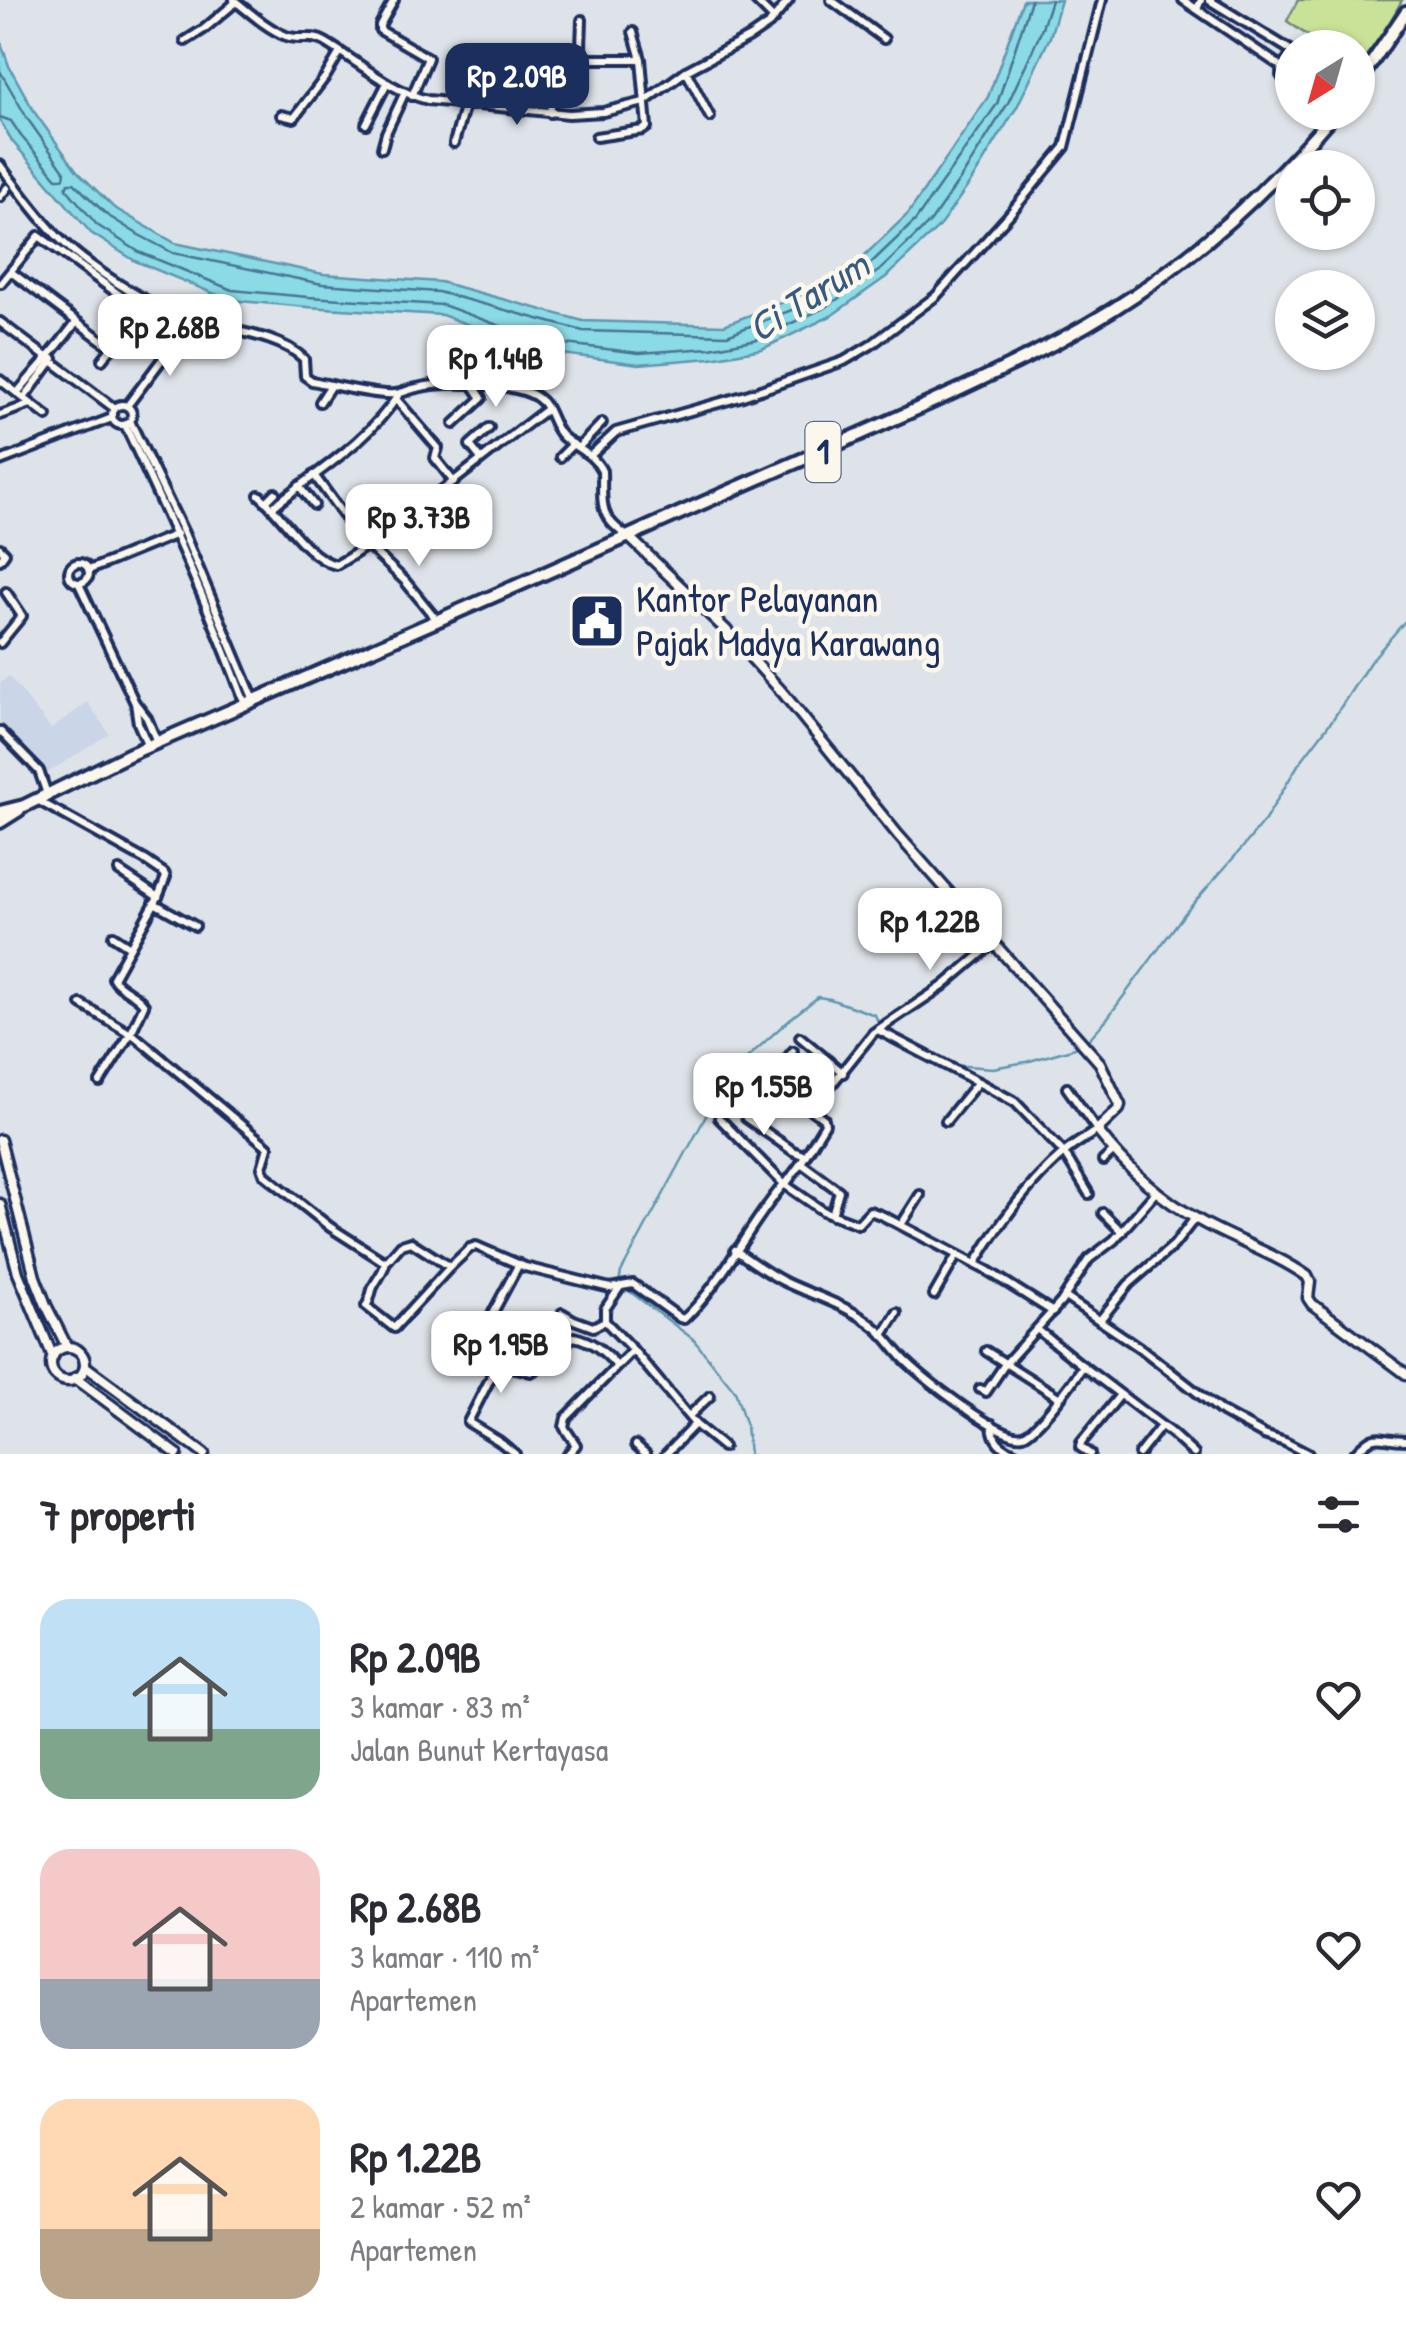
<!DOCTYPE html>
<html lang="id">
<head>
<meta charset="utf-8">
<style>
  body { margin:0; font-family:"Patrick Hand",sans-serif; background:#f7f7f7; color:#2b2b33; height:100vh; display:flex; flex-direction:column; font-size:38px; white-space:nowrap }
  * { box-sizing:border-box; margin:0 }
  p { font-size:32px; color:#7c7c81 }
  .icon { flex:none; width:55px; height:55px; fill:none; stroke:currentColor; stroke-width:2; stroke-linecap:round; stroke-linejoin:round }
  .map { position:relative; height:1454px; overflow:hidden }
  .sheet { display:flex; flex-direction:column; background:#fff; flex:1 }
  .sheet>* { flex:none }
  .needle { width:65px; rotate:217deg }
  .fabs { position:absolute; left:1275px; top:30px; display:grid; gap:20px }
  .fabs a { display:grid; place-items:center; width:100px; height:100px; border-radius:50%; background:#fff; box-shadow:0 2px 8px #0004; font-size:50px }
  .price { position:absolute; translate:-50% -85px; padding:0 22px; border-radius:20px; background:#fff; color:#222; font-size:32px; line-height:65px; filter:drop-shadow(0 2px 5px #0008) }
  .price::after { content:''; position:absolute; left:50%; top:60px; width:30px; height:22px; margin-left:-15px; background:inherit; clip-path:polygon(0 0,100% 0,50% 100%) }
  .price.selected { background:#1b2f5e; color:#fff }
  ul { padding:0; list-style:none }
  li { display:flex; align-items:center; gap:30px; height:250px; padding:0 40px }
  li span { display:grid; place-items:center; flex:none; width:280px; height:200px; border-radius:30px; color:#555 }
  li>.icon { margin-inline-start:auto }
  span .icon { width:120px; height:120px; fill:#fffc; stroke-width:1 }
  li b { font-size:42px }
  h2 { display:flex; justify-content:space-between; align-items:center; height:120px; padding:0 40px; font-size:42px }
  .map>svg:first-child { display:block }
  .built { fill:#cad5e7 }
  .green { fill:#cae297; stroke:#72887a; stroke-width:2.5 }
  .water { fill:#8bdbe6; stroke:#5e96b0; stroke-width:2.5 }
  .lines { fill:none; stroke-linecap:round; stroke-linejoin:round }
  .shore { stroke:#487494; stroke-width:2.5 }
  .stream { stroke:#5e96b0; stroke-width:2.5 }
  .minor-casing { stroke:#1b2f5e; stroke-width:14 }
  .tertiary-casing { stroke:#1b2f5e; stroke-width:15 }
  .primary-casing { stroke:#1b2f5e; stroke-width:18 }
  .minor { stroke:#fbf7ec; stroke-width:6 }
  .tertiary { stroke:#fbf7ec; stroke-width:8 }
  .primary { stroke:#fbf7ec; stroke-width:10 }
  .labels { text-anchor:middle; stroke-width:9; stroke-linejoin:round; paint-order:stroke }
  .shield { fill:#fbf7ec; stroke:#5e6b89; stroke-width:2.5 }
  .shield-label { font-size:35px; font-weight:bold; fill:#1b2f5e }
  .poi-label { font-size:38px; fill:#1b2f5e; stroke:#fbf7ec; text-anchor:start }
  .water-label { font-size:40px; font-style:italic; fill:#375a80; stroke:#fbf7ec }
</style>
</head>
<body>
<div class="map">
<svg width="1406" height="1454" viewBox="0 0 1406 1454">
  <rect width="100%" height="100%" fill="#dee3e9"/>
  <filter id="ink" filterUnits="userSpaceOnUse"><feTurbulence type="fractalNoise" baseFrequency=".01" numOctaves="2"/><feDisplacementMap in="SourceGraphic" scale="20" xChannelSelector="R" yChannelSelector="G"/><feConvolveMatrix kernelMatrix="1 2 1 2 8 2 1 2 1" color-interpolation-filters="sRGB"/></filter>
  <g filter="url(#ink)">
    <path class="built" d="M9 676 51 729 88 702 109 734 47 773 0 730V683Z"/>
    <path class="green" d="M1298 0H1402L1383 34 1363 60 1358 59V48L1324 47 1287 21Z"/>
    <path class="water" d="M1023 0H1061L1050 37 1017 107 972 180 939 227 886 277 831 316 762 349 711 358 639 364 539 351 442 315 307 307 229 300 135 261 91 233 12 141 0 120V40L9 66 35 113 77 171 113 207 175 243 323 274 440 282 583 321 724 325 810 292 864 256 908 214 988 97Z"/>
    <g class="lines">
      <g class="shore">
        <path d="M1031 0 997 104 915 221 870 264 815 301 727 335 583 331 438 292 322 284 173 253 139 235 107 215 74 183H68L66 188 97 225 139 252 232 290 308 297 443 305 541 341 639 353 710 348 758 339 826 307 880 270 931 221 963 175 1008 103 1040 34 1051 0"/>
        <path d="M0 71 27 118 65 172 64 178H57L21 136 11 121 0 117"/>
      </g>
      <g class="stream">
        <path d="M952 1065 993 1068 1026 1062 1075 1048 1089 1039 1106 1020 1185 913 1243 847 1265 820 1298 765 1333 719 1370 662 1406 620"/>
        <path d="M619 1283 621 1272 706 1116 711 1100 747 1058 790 1019 818 997 830 999 875 1015 880 1026"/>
        <path d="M625 1288 693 1339 735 1391 746 1426 749 1454"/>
      </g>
      <g class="minor-casing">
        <g id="minor">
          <path d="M234 0C249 12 268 29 286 36 299 41 312 34 325 42 359 62 388 90 428 100L569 114 603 112 644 102 686 71 750 37 769 24 789 0"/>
          <path d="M394 0 380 25V30L428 58 412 96"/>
          <path d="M755 0 774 19"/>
          <path d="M831 0 884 39"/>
          <path d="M1183 0 1282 67"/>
          <path d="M1209 0 1292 51"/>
          <path d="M1197 9 1201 0"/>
          <path d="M185 41 204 29 236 2"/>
          <path d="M1292 53 1282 67 1281 75 1292 92"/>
          <path d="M582 59H640"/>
          <path d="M686 71 710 117"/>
          <path d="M472 105 481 69"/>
          <path d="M1314 112 1325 122"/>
          <path d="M550 113 556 77 577 79 580 76 582 20"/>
          <path d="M281 115 294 118 326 76 340 52"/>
          <path d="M366 124 387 83"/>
          <path d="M596 137 643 130 647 127 641 59 633 32"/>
          <path d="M454 143 465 104"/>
          <path d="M382 148 386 133 405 92"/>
          <path d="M0 165C17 188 38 216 58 237 89 268 147 305 189 319 223 331 278 333 304 359L305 376 312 381C332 385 376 396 395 394 403 393 410 389 417 388 443 381 517 382 538 398 551 407 551 425 562 436 576 449 593 453 602 471 603 504 597 515 627 536"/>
          <path d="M0 197 7 188"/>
          <path d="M11 272 112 348"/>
          <path d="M1 283 39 236 136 307 135 318 102 360"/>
          <path d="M0 322 114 408"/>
          <path d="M0 380 47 416"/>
          <path d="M17 393C37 369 58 347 76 322"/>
          <path d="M24 398 53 359"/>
          <path d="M396 399 438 448 435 458 454 482"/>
          <path d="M320 402 331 385"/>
          <circle cx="122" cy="415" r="10"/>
          <path d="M127 406 184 330"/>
          <path d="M0 415 31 404"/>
          <path d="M130 421 183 531 254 700"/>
          <path d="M454 424 482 398 473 385"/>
          <path d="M125 425C168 517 210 609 245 704"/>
          <path d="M579 447 602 423"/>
          <path d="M591 455 616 432 743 396 844 361 871 345 936 296 1008 216 1065 147 1102 0"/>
          <path d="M560 457 573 444"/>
          <path d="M481 459 470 445 489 428"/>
          <path d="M0 461 112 418"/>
          <path d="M314 475 360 538 405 581 436 619"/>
          <path d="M299 486 314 505"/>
          <path d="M259 495C283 515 305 557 336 565 357 554 375 540 394 526 446 489 496 447 547 409"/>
          <path d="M266 502 275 493"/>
          <path d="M273 507C317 471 367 443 399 394"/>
          <path d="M0 548 5 553 0 560"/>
          <circle cx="79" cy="573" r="10"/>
          <path d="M89 570 177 534"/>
          <path d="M79 584 135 703 138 723 148 746"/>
          <path d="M0 643 22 616 6 592"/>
          <path d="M136 704 147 718 157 742"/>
          <path d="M0 731 39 771 47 794"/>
          <path d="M37 800 145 860 164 873 166 877 158 897 113 978C119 990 137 993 144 1005L131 1033 100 1082"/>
          <path d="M119 871 158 897"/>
          <path d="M154 903 195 926"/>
          <path d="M113 936 130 947"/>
          <path d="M81 1004 136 1037 268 1147 262 1168 265 1175 330 1227 383 1261 388 1260 401 1245 411 1242 450 1267 470 1248 476 1246 525 1267 610 1288 633 1284 680 1318 684 1319C725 1280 747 1227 784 1184L823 1211 858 1224 870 1211 883 1216 988 1271 1053 1312"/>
          <path d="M878 1030 978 1082"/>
          <path d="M800 1037 843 1073"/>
          <path d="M775 1062 817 1091H822L832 1084 873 1033 943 986 994 943"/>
          <path d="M781 1066 793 1051"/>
          <path d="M819 1091 809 1108 824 1119 825 1124 801 1163 839 1191 832 1215"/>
          <path d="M719 1118 784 1184"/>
          <path d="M746 1118 793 1151 805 1156"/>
          <path d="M946 1121 978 1082 1015 1102 1064 1153 1089 1194"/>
          <path d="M1103 1161 1114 1151"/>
          <path d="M785 1185 801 1163"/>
          <path d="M1103 1213 1122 1232"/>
          <path d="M901 1225 920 1195"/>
          <path d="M735 1250C752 1262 768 1274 787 1283 817 1297 850 1306 876 1328 888 1338 896 1352 907 1362 924 1378 1002 1441 1023 1435 1037 1431 1074 1380 1083 1366L1171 1433 1194 1454"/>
          <path d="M386 1261C384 1272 378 1277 373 1287 370 1294 371 1299 366 1306L394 1328 450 1267"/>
          <path d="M975 1264C998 1226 1030 1182 1064 1153 1074 1144 1086 1138 1097 1130L1067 1088"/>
          <path d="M620 1287 605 1309V1321L633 1350 695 1424 666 1454"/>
          <path d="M934 1295 957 1255"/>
          <path d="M1065 1297 1143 1350 1222 1412 1264 1435 1285 1442 1308 1454"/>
          <path d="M562 1313 574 1320 593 1327 605 1321"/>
          <path d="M1100 1320 1129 1284 1174 1245 1195 1218"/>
          <path d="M1038 1330 1083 1366"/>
          <path d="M883 1335 897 1313"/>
          <path d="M986 1351 1060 1398"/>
          <path d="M491 1374 483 1340V1331L519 1264"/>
          <path d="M980 1389 986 1392 1005 1364 1061 1302 1089 1259 1114 1240 1155 1193"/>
          <path d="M689 1416 710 1396"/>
          <path d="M695 1424 723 1447"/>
          <path d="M992 1424C993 1442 1001 1447 1017 1454"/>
          <path d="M636 1445 646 1454"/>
          <path d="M515 1454 499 1441 468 1422 492 1375C504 1362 515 1368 531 1372L536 1369 547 1353 557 1357 569 1340 574 1337C592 1341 604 1351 616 1365"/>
          <path d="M568 1454 576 1445 564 1427 566 1418 633 1350"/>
          <path d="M1090 1454 1080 1447 1081 1443 1120 1395"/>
          <path d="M1139 1454 1161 1426"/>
          <path d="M1354 1454C1378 1428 1376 1440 1406 1440"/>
        </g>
      </g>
      <g class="tertiary-casing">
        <g id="tertiary">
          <path d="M629 537 726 630 783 693 898 835 1100 1063 1120 1105 1119 1109 1097 1130C1126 1168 1160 1199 1202 1222 1236 1241 1274 1253 1307 1276L1310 1282 1308 1298 1312 1304 1406 1374"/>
          <path d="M0 1140 35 1277 46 1305 67 1347"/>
          <path d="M0 1204 18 1273 53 1357"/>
          <circle cx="68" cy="1364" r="17"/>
          <path d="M85 1366 204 1454"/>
          <path d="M75 1378 177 1454"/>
        </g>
      </g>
      <g class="primary-casing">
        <g id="primary">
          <path d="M1358 83 1406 12"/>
          <path d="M0 812 24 806 130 754C313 675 496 596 678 514 770 473 863 434 954 392 1025 359 1096 325 1159 278 1225 230 1282 175 1335 112"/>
          <path d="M0 822 19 810"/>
        </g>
      </g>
      <use href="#minor" class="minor"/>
      <use href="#tertiary" class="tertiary"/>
      <use href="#primary" class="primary"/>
    </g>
  </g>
  <defs>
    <g id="civic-square" transform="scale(2.875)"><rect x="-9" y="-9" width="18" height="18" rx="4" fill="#1b2f5e" stroke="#fbf7ec"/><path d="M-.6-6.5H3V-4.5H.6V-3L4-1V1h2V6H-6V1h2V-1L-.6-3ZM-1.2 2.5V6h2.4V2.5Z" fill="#fff"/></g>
  </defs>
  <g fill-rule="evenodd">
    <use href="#civic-square" x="597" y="621"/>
  </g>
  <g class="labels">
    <rect class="shield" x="805.5" y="422" width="35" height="60" rx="8"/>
    <g class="shield-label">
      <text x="823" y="464">1</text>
    </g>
    <g class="poi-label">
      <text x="636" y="612">Kantor Pelayanan<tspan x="636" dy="44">Pajak Madya Karawang</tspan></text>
    </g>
    <g class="water-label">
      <text transform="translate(808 296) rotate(-32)" y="14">Ci Tarum</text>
    </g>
  </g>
</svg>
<div class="fabs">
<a><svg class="needle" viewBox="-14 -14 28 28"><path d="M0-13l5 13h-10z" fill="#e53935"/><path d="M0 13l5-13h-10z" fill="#7c7c81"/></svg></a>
<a><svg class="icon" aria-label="locate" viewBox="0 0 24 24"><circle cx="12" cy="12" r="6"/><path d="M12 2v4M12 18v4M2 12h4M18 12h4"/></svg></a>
<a><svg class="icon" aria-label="layers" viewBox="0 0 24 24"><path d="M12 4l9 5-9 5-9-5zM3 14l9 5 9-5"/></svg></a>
</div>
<b class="price selected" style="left:517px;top:128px">Rp 2.09B</b>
<b class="price" style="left:170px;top:379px">Rp 2.68B</b>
<b class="price" style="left:496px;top:410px">Rp 1.44B</b>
<b class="price" style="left:419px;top:569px">Rp 3.73B</b>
<b class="price" style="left:930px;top:973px">Rp 1.22B</b>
<b class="price" style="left:764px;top:1138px">Rp 1.55B</b>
<b class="price" style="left:501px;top:1396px">Rp 1.95B</b>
</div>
<section class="sheet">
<h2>7 properti<svg class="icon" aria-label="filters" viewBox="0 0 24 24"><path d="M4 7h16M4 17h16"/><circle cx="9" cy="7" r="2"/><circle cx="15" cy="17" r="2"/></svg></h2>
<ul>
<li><span style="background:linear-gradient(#bfe0f5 65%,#7fa58c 0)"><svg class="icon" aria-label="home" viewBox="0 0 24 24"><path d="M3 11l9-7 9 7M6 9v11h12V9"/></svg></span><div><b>Rp 2.09B</b><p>3 kamar · 83 m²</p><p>Jalan Bunut Kertayasa</p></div><svg class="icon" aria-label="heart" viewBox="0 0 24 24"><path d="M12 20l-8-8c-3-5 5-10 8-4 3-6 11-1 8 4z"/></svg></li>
<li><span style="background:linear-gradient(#f6c9c9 65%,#9aa5b1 0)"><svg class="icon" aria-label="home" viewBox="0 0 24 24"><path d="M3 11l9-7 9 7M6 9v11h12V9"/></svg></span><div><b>Rp 2.68B</b><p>3 kamar · 110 m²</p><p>Apartemen</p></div><svg class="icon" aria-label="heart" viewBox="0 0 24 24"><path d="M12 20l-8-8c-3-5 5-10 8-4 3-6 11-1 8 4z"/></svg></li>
<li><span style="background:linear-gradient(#ffd9b3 65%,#b9a48a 0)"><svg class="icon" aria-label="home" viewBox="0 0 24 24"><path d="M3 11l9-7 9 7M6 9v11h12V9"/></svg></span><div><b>Rp 1.22B</b><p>2 kamar · 52 m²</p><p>Apartemen</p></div><svg class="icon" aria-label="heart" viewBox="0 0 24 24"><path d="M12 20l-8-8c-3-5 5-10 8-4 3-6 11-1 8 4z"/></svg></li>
</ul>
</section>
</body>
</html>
